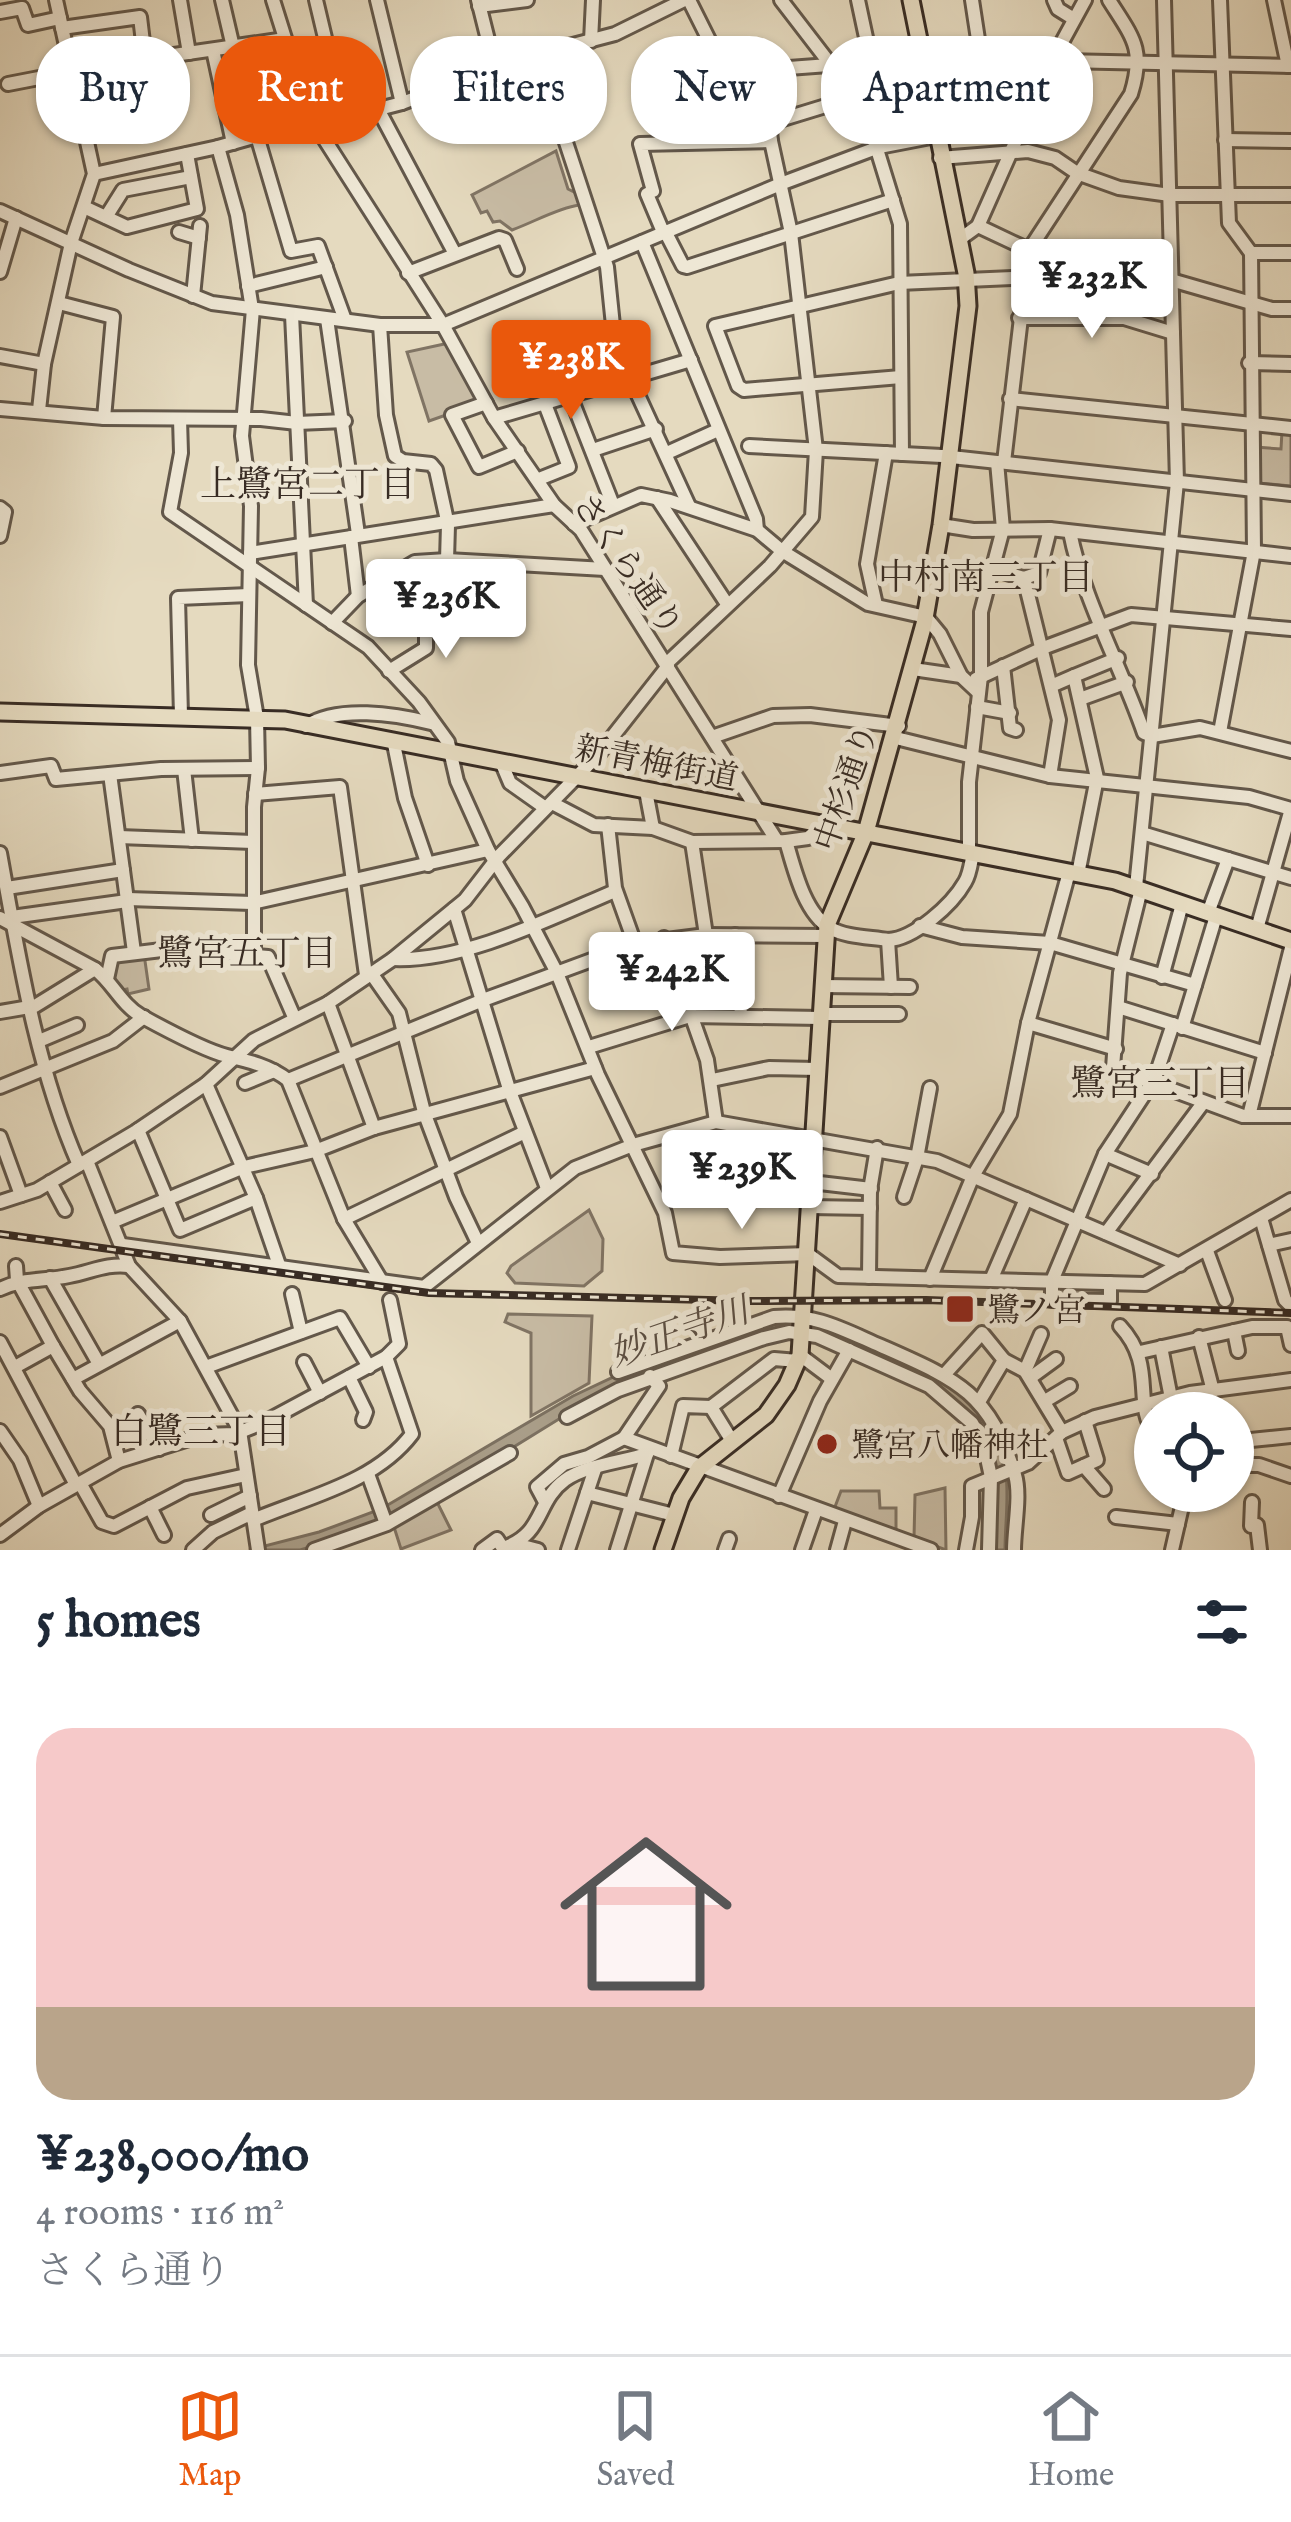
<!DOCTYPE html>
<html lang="en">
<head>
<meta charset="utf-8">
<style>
  body { margin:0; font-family:"IM FELL English","Noto Serif JP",serif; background:#f2f2f3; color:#1f2937; height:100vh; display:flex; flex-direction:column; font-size:45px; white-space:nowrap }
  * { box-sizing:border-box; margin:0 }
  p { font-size:39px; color:#747a83 }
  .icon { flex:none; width:66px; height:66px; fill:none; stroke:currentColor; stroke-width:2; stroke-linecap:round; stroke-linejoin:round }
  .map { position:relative; height:1550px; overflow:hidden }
  .drawer { display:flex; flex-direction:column; background:#fff; flex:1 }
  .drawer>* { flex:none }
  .top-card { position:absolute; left:36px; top:36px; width:1221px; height:108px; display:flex; gap:24px }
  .buttons { position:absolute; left:1134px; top:1392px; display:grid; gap:24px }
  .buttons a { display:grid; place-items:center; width:120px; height:120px; border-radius:50%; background:#fff; box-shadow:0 3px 9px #0004; font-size:60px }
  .price { position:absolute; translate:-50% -102px; padding:0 27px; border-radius:12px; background:#fff; color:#222; font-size:39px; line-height:78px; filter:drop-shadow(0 3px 6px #0008) }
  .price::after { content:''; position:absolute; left:50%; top:72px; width:36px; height:27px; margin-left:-18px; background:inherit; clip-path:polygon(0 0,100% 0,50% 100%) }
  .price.on { background:#ea580c; color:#fff }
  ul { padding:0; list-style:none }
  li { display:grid; align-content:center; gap:24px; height:636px; padding:0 36px }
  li+li { border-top:3px solid #e0e1e3 }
  li span { display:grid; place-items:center; height:372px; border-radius:36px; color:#555 }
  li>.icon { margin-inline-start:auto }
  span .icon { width:216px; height:216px; fill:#fffc; stroke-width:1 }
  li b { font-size:51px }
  h2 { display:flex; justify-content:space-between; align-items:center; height:144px; padding:0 36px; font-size:51px }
  .chip { padding:0 42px; border-radius:48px; background:#fff; box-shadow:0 3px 9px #0004; font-size:42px; line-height:108px }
  .chip.on { background:#ea580c; color:#fff }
  .tabs { display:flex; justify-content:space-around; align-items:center; height:168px; border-top:3px solid #e0e1e3; background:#fff; font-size:33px; color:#747a83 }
  .tabs a { display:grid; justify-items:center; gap:6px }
  .tabs .on { color:#ea580c }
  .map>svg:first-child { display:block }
  .green { fill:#c8bca5; stroke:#807464; stroke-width:3 }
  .water { fill:#aa9f8a; stroke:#7c7161; stroke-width:3 }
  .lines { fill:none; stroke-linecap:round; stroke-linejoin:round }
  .minor-casing { stroke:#63584b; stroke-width:18 }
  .major-casing { stroke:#382c24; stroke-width:21 }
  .minor { stroke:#eee7d5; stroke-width:12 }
  .major { stroke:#e5dabf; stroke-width:15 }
  .rail-casing { stroke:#382c24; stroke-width:8 }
  .rail { stroke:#eee7d5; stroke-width:3; stroke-dasharray:9; stroke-linecap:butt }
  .poi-dot { fill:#8f2418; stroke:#eee7d5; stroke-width:4.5 }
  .labels { text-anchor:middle; stroke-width:10; stroke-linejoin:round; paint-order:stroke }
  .street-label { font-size:33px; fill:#382c24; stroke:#eee7d5 }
  .poi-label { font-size:33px; fill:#382c24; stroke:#eee7d5; text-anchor:start }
  .neighbourhood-label { font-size:36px; fill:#382c24; stroke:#eee7d5 }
  .water-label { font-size:36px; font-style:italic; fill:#5a4e43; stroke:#eee7d5 }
</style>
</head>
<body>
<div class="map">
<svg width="1291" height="1550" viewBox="0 0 1291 1550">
  <rect width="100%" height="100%" fill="#e5dabf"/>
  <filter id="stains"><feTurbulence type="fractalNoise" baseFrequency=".00167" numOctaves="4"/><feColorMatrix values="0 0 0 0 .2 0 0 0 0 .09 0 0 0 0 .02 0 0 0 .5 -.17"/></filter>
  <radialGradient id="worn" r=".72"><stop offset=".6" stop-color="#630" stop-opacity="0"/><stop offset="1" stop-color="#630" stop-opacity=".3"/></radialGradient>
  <g class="green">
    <path d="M556 151 568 189 576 193 579 205C558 208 534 222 512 230L500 221 493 222 487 211 481 213 472 195Z"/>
    <path d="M449 343 483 402 429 421 407 352Z"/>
    <path d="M1282 431 1291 432V486L1258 483 1254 447 1281 449Z"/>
    <path d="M144 954 149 989 128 994 127 989 118 991 110 979 115 958Z"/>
    <path d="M589 1210 603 1239 602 1271 584 1286 515 1283 507 1273 511 1266Z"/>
    <path d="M508 1314 592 1316 589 1383 531 1416V1333L505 1322Z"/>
    <path d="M945 1488 946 1550 914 1538 915 1495Z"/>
    <path d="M841 1491H879L880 1508H896V1532L833 1512Z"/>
    <path d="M437 1502 451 1530 401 1549 394 1527Z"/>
  </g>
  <path class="water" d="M803 1318C879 1350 998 1377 1006 1475 1009 1499 1005 1526 1005 1550H991L986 1444 944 1393 788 1330 567 1414 425 1502 346 1537 300 1550H249L319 1532 381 1509 573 1396 622 1373 766 1321Z"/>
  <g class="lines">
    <g class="minor-casing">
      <g id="minor">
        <path d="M180 0 189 53"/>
        <path d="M222 0 233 47"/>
        <path d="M273 0 309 115 443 325 494 418 554 505 581 530 777 841"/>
        <path d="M316 0 344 118"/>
        <path d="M377 0 402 103"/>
        <path d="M478 0 493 60 515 122 521 124 555 109 607 267 615 345 689 506"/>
        <path d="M689 0 710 42 712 74"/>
        <path d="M781 0 851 91 868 120 900 224 902 454"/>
        <path d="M858 0 871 61"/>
        <path d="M972 0 981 59"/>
        <path d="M1054 0 1058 9 1074 19"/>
        <path d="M1220 0 1229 223 1251 253 1254 551 1220 732"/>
        <path d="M1274 0 1288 66"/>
        <path d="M479 6 527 0"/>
        <path d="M0 12 22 8 28 25 60 18"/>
        <path d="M62 28 140 17 145 59"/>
        <path d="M591 41 593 0"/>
        <path d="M213 50 233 143"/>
        <path d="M70 70 285 39"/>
        <path d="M643 79 922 58 1291 66"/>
        <path d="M8 84 70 72"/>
        <path d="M378 109 455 254"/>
        <path d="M770 123 855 97"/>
        <path d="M257 136 291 251 318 246 345 320"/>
        <path d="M1225 140 1291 141"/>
        <path d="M218 147 237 215 252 309"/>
        <path d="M940 158 1028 151 1055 158 1077 173 1119 188 1170 195H1291"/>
        <path d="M94 174 218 147 314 120 344 118 402 103 519 59 615 34 684 0"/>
        <path d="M84 207 127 227 197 209 187 154"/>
        <path d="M0 211 129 270 212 303 380 325H443L783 183 879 147 936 136"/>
        <path d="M106 217 123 190 191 177"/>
        <path d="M978 226 1049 66 1085 0"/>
        <path d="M665 231 683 266 687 267 893 200"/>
        <path d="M179 232 199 238"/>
        <path d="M663 232 647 194 653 191 640 144 771 141"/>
        <path d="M960 239 978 226 1029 250"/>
        <path d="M642 242 756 519 757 530"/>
        <path d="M1251 253H1291"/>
        <path d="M0 272 16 218"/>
        <path d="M408 273 499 238 505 240 517 269"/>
        <path d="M248 286 326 267"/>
        <path d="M193 296 200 226"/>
        <path d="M59 303 113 317 104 418"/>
        <path d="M253 309 242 436 251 506 248 665 257 718 258 768 254 807V954"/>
        <path d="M292 315 306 605"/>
        <path d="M1019 318H1124L1173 333"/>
        <path d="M327 319 358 534"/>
        <path d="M380 325 386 415 395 456 403 461 431 464 436 470 448 525 447 560"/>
        <path d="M0 356 44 364"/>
        <path d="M1249 363 1291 364"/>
        <path d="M901 377 744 390 738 386 715 326 899 283 1123 273 1171 280 1272 309H1291"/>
        <path d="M571 398 613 505"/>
        <path d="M1010 399 1291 428"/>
        <path d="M486 403 452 415 479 467 518 451"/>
        <path d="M0 409 104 418 261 419 297 423 345 421"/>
        <path d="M39 410 44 364 71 243 94 174 56 0"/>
        <path d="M494 418 691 360"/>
        <path d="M180 419 181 453 170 512 368 647 419 702 448 742 457 781 488 850 522 906 557 973 598 1075 665 1213 673 1253 720 1257 808 1254 838 1276 1145 1284 1291 1200"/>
        <path d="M749 446 942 456 1291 494"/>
        <path d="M593 450 656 429"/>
        <path d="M667 453 718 430"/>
        <path d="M1004 462 1029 250 1131 94C1145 49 1133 38 1109 0"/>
        <path d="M539 479 569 467 545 404"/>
        <path d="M657 498 727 604"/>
        <path d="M0 508 5 512 0 536"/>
        <path d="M574 524 641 495 670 501 757 530 782 551 868 604 926 617 940 634 961 676 977 691"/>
        <path d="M941 525 973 530 1050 529 1291 556"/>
        <path d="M1070 532C1083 599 1121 666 1144 733L1152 736 1200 728 1291 751"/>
        <path d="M351 537 358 596"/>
        <path d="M250 553 554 505"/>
        <path d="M993 569 1024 578 1059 720 1050 776"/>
        <path d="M1024 578 1039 573 1050 529"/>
        <path d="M876 605 867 564 886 453"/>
        <path d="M332 623 358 596 415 562 447 560 605 569"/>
        <path d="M666 664 770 566 812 517 816 450 791 233 771 141 764 70"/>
        <path d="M1003 666 1010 728 1016 730"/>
        <path d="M913 669 961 676"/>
        <path d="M389 671 426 648V608"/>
        <path d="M1074 676 1118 658"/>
        <path d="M976 679 1043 648 1131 615 1291 629"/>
        <path d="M1051 686 1074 676 1097 778 1078 874"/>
        <path d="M1080 699 1127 682"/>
        <path d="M977 707 1010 713"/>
        <path d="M181 716 178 598 249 595"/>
        <path d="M306 726C338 705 395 714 431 723"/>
        <path d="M712 737 773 716 810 715 899 726"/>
        <path d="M900 739 1050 776 1249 797 1291 809"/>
        <path d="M394 744 405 798 428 865"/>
        <path d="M502 764 510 783 544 807"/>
        <path d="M184 769 192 840"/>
        <path d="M0 773 51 766 56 779 161 769 258 768"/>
        <path d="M110 774 134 952"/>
        <path d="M646 791 653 828"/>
        <path d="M255 794 340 787 366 975"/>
        <path d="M552 803 594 825 653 828 692 842 786 841 808 838 823 825"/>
        <path d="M608 825 615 888 635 944"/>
        <path d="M1142 833 1291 878"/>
        <path d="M119 837 253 842"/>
        <path d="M786 841C794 868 804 913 830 928 845 937 870 937 888 940 914 939 952 905 965 882 970 874 971 862 973 853"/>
        <path d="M692 842 706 935"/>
        <path d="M969 852V782L981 676V612L1003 529 997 462"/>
        <path d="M0 853C19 958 36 1067 79 1165"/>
        <path d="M1136 887 1177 482 1164 0"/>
        <path d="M7 888 123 870"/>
        <path d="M1141 889 1120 973 1113 1068 1243 1116H1291"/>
        <path d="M128 899 252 903 488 850"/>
        <path d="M454 909 509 1089 547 1188"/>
        <path d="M1208 913 1228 859"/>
        <path d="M12 917 127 901"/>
        <path d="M0 918 95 969C113 983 121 1004 141 1016 163 1028 203 1050 227 1056 249 1061 270 1066 288 1080L344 1219 382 1282"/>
        <path d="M920 926 962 937 1050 943 1195 985"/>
        <path d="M1257 929 1291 809"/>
        <path d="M735 935 741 1015"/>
        <path d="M664 938 707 1060 716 1122"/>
        <path d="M888 940 891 987"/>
        <path d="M393 959C464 962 551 918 615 891"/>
        <path d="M371 973 399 1013 424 1112 456 1197 478 1243"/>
        <path d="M1162 977 1182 904"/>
        <path d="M107 979 112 956 170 949 268 957 294 1017"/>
        <path d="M679 983 738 978"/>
        <path d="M822 986 910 987"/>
        <path d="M328 1003 374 1128"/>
        <path d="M1118 1007 1265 1053"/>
        <path d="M0 1012 35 1006 95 969"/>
        <path d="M1028 1023 1116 1049"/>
        <path d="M1182 1028 1216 916"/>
        <path d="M39 1041 77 1025"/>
        <path d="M589 1047 690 1016 820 1018 826 1014H899"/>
        <path d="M288 1080 483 1000 635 944 706 935 826 936"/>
        <path d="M712 1080 769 1068 817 1069"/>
        <path d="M245 1083 274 1071"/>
        <path d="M206 1084 256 1198 279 1265"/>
        <path d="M0 1087 113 1041 144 1017"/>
        <path d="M1249 1116 1291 948"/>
        <path d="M138 1130 180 1230 256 1198"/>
        <path d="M0 1137 21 1195"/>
        <path d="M1105 1154 1152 1174"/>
        <path d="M87 1161 129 1266 180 1321 240 1431 258 1550"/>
        <path d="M50 1182 65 1210"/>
        <path d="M811 1182 871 1189"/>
        <path d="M904 1197 917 1158 930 1088"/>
        <path d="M0 1202 37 1190 135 1132 206 1084 254 1040 328 1003 393 959 465 900 499 856 598 755 668 666"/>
        <path d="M810 1207 870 1208"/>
        <path d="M1261 1218 1285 1300 1291 1306"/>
        <path d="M344 1219 525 1132"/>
        <path d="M112 1222 244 1167 315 1151 374 1128 595 1068"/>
        <path d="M1106 1233 1203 1103"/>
        <path d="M123 1245 424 1287 575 1168 633 1145 716 1122 937 1161 1180 1265"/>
        <path d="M1269 1245 1291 1240"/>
        <path d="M1207 1251 1225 1300"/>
        <path d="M16 1266 17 1280 53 1346 80 1391 110 1426 119 1461"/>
        <path d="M869 1277 870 1190 877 1148"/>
        <path d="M50 1278 99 1364"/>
        <path d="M930 1279 973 1176 1010 1114 1028 1023 1069 872"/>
        <path d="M991 1280 1026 1199"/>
        <path d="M1110 1283V1301L1052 1300V1281L1105 1154 1155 1078 1173 1024"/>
        <path d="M0 1289C23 1278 44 1281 69 1276 91 1272 107 1263 129 1266"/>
        <path d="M292 1294 301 1332"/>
        <path d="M1120 1326C1157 1366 1132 1402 1155 1434"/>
        <path d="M1234 1331 1238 1351"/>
        <path d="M1199 1337 1213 1391"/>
        <path d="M0 1342 76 1485"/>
        <path d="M1161 1347 1171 1398"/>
        <path d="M1140 1352 1252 1327H1287L1291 1345"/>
        <path d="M800 1355 832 1379"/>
        <path d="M304 1362 320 1393"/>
        <path d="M15 1367 53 1346"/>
        <path d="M206 1367 340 1318 369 1367"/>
        <path d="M1025 1371 1041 1334"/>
        <path d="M618 1372 774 1317C815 1313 844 1330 881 1346 958 1380 989 1392 1015 1475 1021 1495 1014 1528 1014 1550"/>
        <path d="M944 1375 982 1333 1004 1360 1025 1371 1062 1432"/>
        <path d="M650 1376 659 1386 624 1438 931 1550"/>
        <path d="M349 1377 366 1412 363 1420"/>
        <path d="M1030 1378 1056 1359"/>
        <path d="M73 1379 180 1321"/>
        <path d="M1209 1391 1213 1411"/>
        <path d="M1045 1401 1070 1386"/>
        <path d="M979 1402 1004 1360"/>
        <path d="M711 1407 732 1441"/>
        <path d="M138 1414 159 1449"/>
        <path d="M567 1417 618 1390 764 1338 789 1332 817 1336 929 1386 972 1423 984 1444 991 1477 989 1550"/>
        <path d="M0 1431 20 1460 39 1506"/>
        <path d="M1056 1438 1068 1473 1097 1460 1085 1421"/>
        <path d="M1241 1441 1291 1436"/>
        <path d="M671 1456 683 1406 711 1407 774 1359 798 1361"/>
        <path d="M1233 1465H1259L1291 1476"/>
        <path d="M1084 1466 1104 1489"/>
        <path d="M368 1474 385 1521"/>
        <path d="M80 1483 102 1522 114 1526 187 1488 246 1475"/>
        <path d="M587 1493 674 1515"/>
        <path d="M779 1496 820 1401 849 1350"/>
        <path d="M545 1502 537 1487 564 1464 588 1457 624 1438"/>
        <path d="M150 1507 164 1535"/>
        <path d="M211 1515 250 1496"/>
        <path d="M1116 1517 1178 1524"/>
        <path d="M253 1520C307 1497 375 1483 412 1434L386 1357"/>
        <path d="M1257 1525 1260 1550"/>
        <path d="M1251 1526 1252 1502"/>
        <path d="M0 1535 39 1506 119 1461 202 1435 235 1434 265 1422 386 1357 399 1344 390 1300"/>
        <path d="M515 1544 538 1550"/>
        <path d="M503 1548C545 1534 535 1502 565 1480 586 1465 622 1462 647 1454L649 1449"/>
        <path d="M193 1550 213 1532 252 1513"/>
        <path d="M314 1550 387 1524 510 1453"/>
        <path d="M482 1550 497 1539 504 1550"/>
        <path d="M568 1550 595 1469"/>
        <path d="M617 1550 647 1454"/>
        <path d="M725 1550 729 1539"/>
        <path d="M802 1550 816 1510"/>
        <path d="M837 1550 845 1521"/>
        <path d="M966 1550 972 1517V1486L1028 1463 1062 1432 1095 1417 1190 1393 1291 1380"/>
        <path d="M1172 1550 1183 1502 1181 1491"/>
      </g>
    </g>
    <g class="major-casing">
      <g id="major">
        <path d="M0 712 285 720 1115 881 1291 941"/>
        <path d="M663 1550 681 1498 699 1468 766 1415 787 1385 800 1355 827 925 866 832 924 624 941 525 968 306 966 273 911 0"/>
      </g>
    </g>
    <use href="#minor" class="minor"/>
    <use href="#major" class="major"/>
    <g class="rail-casing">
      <path id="rail" d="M0 1234 429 1293 748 1301 926 1300 1291 1313"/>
    </g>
    <use href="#rail" class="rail"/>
  </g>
  <g class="poi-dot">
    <rect x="945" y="1294" width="30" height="30" rx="6"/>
    <circle cx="827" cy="1444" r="12"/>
  </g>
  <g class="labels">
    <g class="street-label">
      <text transform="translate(629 564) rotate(55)" y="12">さくら通り</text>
      <text transform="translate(657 762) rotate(11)" y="12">新青梅街道</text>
      <text transform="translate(845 787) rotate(-71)" y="12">中杉通り</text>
    </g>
    <g class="poi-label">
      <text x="987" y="1321">鷺ノ宮</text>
      <text x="851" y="1456">鷺宮八幡神社</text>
    </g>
    <g class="neighbourhood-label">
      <text x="308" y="496">上鷺宮二丁目</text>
      <text x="986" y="589">中村南三丁目</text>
      <text x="247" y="965">鷺宮五丁目</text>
      <text x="1160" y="1095">鷺宮三丁目</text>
      <text x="201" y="1443">白鷺三丁目</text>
    </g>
    <g class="water-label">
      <text transform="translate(679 1331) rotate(-19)" y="13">妙正寺川</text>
    </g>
  </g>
  <rect width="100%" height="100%" filter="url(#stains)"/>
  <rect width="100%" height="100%" fill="url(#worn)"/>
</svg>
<div class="buttons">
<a><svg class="icon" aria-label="locate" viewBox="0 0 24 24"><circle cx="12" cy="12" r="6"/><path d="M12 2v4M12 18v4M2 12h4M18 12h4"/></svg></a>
</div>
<b class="price" style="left:1092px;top:341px">¥232K</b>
<b class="price on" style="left:571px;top:422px">¥238K</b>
<b class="price" style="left:446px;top:661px">¥236K</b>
<b class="price" style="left:672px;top:1034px">¥242K</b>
<b class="price" style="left:742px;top:1232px">¥239K</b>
<div class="top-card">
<a class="chip">Buy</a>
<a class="chip on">Rent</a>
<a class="chip">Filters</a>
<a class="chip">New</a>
<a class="chip">Apartment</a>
</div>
</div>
<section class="drawer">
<h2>5 homes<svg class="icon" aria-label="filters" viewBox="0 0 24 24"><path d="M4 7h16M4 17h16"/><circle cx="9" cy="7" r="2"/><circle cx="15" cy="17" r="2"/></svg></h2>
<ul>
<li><span style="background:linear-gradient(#f6c9c9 75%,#b9a48a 0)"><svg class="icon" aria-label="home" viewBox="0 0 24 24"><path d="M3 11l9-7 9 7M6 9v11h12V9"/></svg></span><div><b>¥238,000/mo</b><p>4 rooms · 116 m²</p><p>さくら通り</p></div></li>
</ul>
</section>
<nav class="tabs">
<a class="on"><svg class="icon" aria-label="map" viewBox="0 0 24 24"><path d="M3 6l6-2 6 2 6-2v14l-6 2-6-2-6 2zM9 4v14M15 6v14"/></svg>Map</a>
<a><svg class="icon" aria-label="saved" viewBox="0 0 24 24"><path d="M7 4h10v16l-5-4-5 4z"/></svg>Saved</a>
<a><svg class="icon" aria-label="home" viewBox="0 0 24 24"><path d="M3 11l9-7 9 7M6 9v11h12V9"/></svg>Home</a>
</nav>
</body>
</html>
